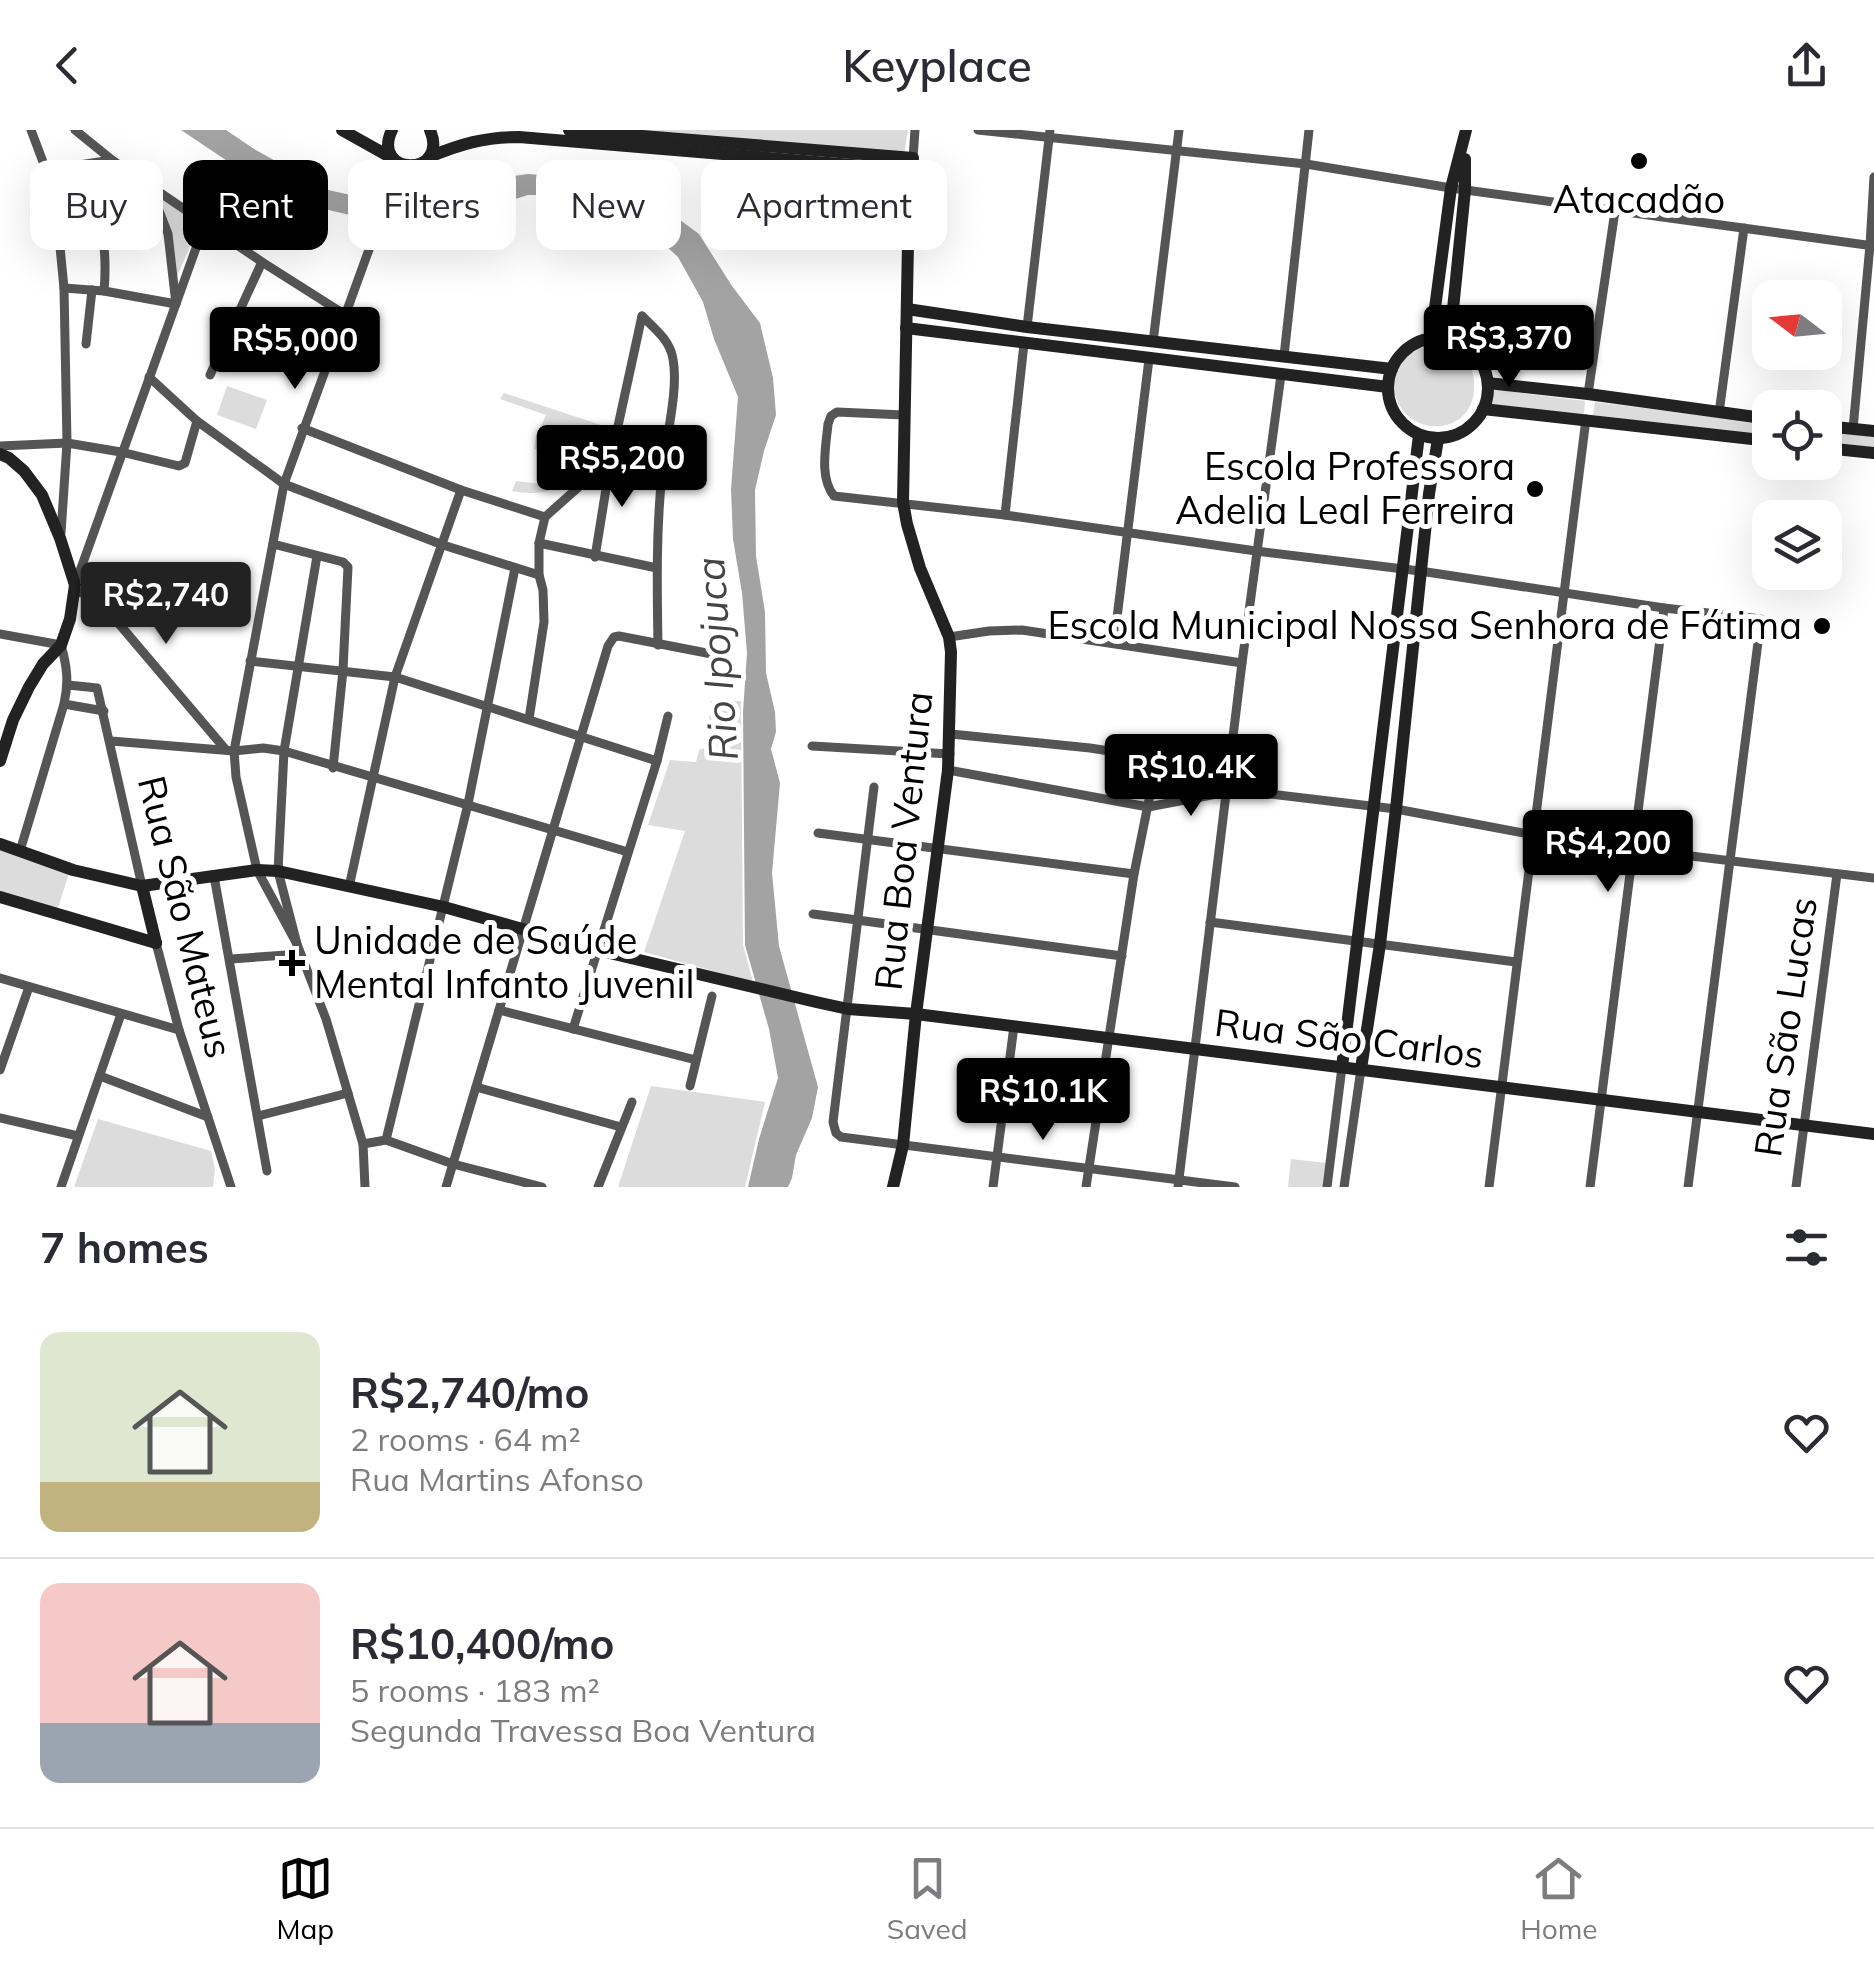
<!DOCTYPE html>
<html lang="en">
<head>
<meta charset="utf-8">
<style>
  body { margin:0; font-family:Mulish,sans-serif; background:#f2f2f3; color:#2b2b33; height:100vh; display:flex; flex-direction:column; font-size:38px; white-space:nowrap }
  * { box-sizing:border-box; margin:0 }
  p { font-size:32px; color:#7c7c81 }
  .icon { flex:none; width:55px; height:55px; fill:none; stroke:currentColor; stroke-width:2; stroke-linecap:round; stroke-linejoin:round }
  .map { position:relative; height:1057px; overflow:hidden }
  .sheet { display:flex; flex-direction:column; background:#fff; flex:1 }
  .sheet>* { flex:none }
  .guide { position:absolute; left:30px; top:30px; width:1000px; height:90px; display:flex; gap:20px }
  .needle { width:65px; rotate:286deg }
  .controls { position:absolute; left:1752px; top:150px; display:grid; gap:20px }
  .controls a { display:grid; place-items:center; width:90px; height:90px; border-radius:20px; background:#fff; box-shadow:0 10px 40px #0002; font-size:50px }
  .price { position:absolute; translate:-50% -85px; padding:0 22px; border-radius:10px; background:#000; color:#fff; font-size:32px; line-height:65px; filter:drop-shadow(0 2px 5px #0008) }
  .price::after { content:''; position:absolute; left:50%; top:60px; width:30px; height:22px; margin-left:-15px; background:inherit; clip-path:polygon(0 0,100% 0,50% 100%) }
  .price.selected { background:#222; color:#fff }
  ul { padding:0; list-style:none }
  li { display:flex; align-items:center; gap:30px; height:250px; padding:0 40px }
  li+li { border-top:2px solid #e1e1e2 }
  li span { display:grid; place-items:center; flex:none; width:280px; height:200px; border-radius:20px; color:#555 }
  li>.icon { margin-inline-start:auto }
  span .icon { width:120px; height:120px; fill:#fffc; stroke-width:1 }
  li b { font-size:42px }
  h2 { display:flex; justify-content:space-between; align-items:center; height:120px; padding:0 40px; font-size:42px }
  .pill { padding:0 35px; border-radius:20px; background:#fff; box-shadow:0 10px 40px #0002; font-size:35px; line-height:90px }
  .pill.selected { background:#000; color:#fff }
  header { display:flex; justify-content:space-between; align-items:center; height:130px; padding:0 40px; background:#fff; font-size:45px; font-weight:600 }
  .menu { display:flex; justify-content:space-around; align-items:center; height:140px; border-top:2px solid #e1e1e2; background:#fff; font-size:28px; color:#7c7c81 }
  .menu a { display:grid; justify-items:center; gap:5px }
  .menu .selected { color:#000 }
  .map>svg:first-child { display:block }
  .green { fill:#dcdcdc }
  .water { fill:#a3a3a3 }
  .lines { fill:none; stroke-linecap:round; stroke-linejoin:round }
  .street { stroke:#555; stroke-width:9 }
  .secondary { stroke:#222; stroke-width:12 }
  .poi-dot { fill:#000; stroke:#fff; stroke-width:4 }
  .labels { text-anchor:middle; stroke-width:10; stroke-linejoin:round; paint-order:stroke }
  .poi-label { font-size:38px; fill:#000; stroke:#fff; text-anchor:end }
  .street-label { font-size:38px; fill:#000; stroke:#fff }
  .water-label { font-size:40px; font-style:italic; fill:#444; stroke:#fff }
</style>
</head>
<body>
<header><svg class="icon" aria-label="back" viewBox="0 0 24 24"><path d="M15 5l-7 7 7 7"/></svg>Keyplace<svg class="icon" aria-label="share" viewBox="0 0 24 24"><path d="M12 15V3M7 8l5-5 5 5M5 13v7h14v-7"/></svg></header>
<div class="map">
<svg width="1874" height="1057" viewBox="0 0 1874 1057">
  <rect width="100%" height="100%" fill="#fff"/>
  <g class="green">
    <path d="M581 0H908L904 26Z"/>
    <path d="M155 63 199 95 174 154Z"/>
    <path d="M1445 217C1460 224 1472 232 1474 250 1479 304 1414 311 1397 270 1389 251 1400 224 1421 218 1427 216 1438 217 1445 217Z"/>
    <path d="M227 256 267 270 256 299 217 285Z"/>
    <path d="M1492 259 1585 271 1584 286 1490 274Z"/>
    <path d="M504 263 610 298C594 342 560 371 512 361L516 351 541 354 554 342 560 329 534 319 536 306 546 285 500 269Z"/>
    <path d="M1595 272 1770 294V307L1593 285Z"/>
    <path d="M1825 300 1874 306V320L1825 314Z"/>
    <path d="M711 571H741L743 815 753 852 644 822 685 701 648 695 670 630 696 632 699 620 712 615 717 592 709 590Z"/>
    <path d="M1167 632 1227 657 1161 668Z"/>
    <path d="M0 718 70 740 57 781 0 762Z"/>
    <path d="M651 956 765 972 745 1057H618Z"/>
    <path d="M98 989 211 1021 215 1039 213 1057H74Z"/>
    <path d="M1291 1029 1327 1033 1324 1057H1288Z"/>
  </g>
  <path class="water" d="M181 0H226L254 19 328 60 360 67 411 72 449 65 461 59 491 49 528 44 594 49 619 56 676 87 699 104 732 156 760 193 773 248 776 285 764 321 755 360 756 426 765 482 766 543 775 582 776 602 771 619 780 653 772 743 779 816 818 957 812 988 796 1025 792 1048 788 1057H748L759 1009 778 948 769 899 745 815 743 582 747 523 742 463 733 409 731 359 738 267 714 209 703 172 678 127 651 102 620 85 585 72 558 65H528L447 90 413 89 392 95 299 73 263 55Z"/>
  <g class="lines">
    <g class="street">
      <path d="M31 0 46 40 60 117 64 158 67 313 61 403"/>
      <path d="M75 0 112 30 262 132 344 184"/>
      <path d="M978 0 1306 34 1451 58 1874 116"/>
      <path d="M913 28 915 0"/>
      <path d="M46 40 112 30"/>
      <path d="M97 73C104 103 107 130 104 161"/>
      <path d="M64 158 104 161 176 174 168 104 149 55"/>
      <path d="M642 186C654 198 670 210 673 229 679 261 665 311 662 344 656 401 657 458 658 515"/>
      <path d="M1027 197 1050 0"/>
      <path d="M1153 212 1179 0"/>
      <path d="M86 214 92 160"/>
      <path d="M1284 226 1309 0"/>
      <path d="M210 245 262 132"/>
      <path d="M149 247 197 291 284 354 443 415 539 445"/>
      <path d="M1588 264 1615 81"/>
      <path d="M1719 283 1744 98"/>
      <path d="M904 285 837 282 831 286 828 294C826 316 819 348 834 366L1005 385 1256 421 1420 441 1664 478 1761 489 1688 1057"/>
      <path d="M302 298 461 360 545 387"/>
      <path d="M1853 299 1870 115 1874 47"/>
      <path d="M0 316 67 313 121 322 179 336 185 333 197 291"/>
      <path d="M1005 385 1024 214"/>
      <path d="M545 387 609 330"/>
      <path d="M539 413 657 438"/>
      <path d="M273 414 343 432 348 437 343 540 333 638"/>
      <path d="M317 426 284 621 278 741 297 814 326 889 363 1014 365 1057"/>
      <path d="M595 427 611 328 642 186"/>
      <path d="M76 452 205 93"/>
      <path d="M74 461 89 465 103 475 226 620"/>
      <path d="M0 504 61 515C67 536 69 552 64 574L20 721"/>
      <path d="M949 507 989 501 1022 500 1242 533"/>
      <path d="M1114 512 1149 229"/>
      <path d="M250 531 395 547 657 631"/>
      <path d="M68 555 97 558 142 756"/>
      <path d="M64 574 104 581"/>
      <path d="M529 589 544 492 543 460 539 445V413L545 387"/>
      <path d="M951 604 1090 618 1135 625 1157 630 1227 659 1396 679 1534 705 1633 719 1874 748"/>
      <path d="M111 611 234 621 263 618 284 621 628 722"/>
      <path d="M812 616 950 624"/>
      <path d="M948 640 1148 677 1227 662"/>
      <path d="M874 657 833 992 836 1003 841 1007 1235 1057"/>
      <path d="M818 703 1134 744"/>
      <path d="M214 746 267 1041"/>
      <path d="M349 757 395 547 461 360"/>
      <path d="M813 784 1122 826"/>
      <path d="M1210 792 1516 832"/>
      <path d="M156 813 179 900 231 1057"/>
      <path d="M297 814 257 740 236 647 234 621 284 354 400 34"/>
      <path d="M231 829 300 824"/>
      <path d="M0 848 179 900"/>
      <path d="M499 880 696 930"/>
      <path d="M573 899 657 631 668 586"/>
      <path d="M0 940 29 857"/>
      <path d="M100 946 208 987"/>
      <path d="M690 956 712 866"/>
      <path d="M476 957 621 997"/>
      <path d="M258 986 348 963"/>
      <path d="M0 988 78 1006"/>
      <path d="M386 1010 468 674 515 438"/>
      <path d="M363 1014 386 1010 453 1034 542 1057"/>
      <path d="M61 1057 121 884"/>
      <path d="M446 1057 608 516 614 507 619 506 717 525"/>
      <path d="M598 1057 632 972"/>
      <path d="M993 1057 1014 896"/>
      <path d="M1086 1057 1134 744 1157 630"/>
      <path d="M1178 1057 1242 533 1281 245"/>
      <path d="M1327 1057 1342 937"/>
      <path d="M1344 1057 1361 939"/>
      <path d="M1489 1057 1586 289"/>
      <path d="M1590 1057 1664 478"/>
      <path d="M1796 1057 1837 744"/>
    </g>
    <g class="secondary">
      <path d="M342 0 392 28"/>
      <path d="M392 0C370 46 450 48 430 0"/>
      <path d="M569 0 913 28 908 113 903 372 907 394 920 438 949 507 951 522 948 640 916 884 903 1015 893 1057"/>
      <path d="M429 27C461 14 484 7 519 7L912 40"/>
      <path d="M907 179 1027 197 1392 239"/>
      <path d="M906 198 1388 257"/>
      <circle cx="1438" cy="258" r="50"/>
      <path d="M1431 208 1451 58 1466 0"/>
      <path d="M1450 209 1465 60V29"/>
      <path d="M1488 253 1588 264 1770 289"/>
      <path d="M1483 279 1770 311"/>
      <path d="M1825 296 1874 301"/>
      <path d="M1825 318 1874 323"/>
      <path d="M0 324 9 328 24 341 42 365 60 408 75 455 70 489 61 515 43 534 29 557 13 590 0 631"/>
      <path d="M0 714 73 740 142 756 257 740 278 741 444 777 597 820 816 872 848 879 916 884 1874 1004"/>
      <path d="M142 756 156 813"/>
      <path d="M0 767 156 813"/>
      <path d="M1342 937 1419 305"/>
      <path d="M1361 939 1380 814 1396 679 1429 364 1438 309"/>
    </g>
  </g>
  <g class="poi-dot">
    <circle cx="1639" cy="31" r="10"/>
    <circle cx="1535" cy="359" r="10"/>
    <circle cx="1822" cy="496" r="10"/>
    <path d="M287 818h10v10h10v10h-10v10h-10v-10h-10v-10h10z"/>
  </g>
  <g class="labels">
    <g class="poi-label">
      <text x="1639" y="83" text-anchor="middle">Atacadão</text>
      <text x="1515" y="350">Escola Professora<tspan x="1515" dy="44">Adelia Leal Ferreira</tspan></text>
      <text x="1802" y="509">Escola Municipal Nossa Senhora de Fátima</text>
      <text x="314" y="824" text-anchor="start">Unidade de Saúde<tspan x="314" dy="44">Mental Infanto Juvenil</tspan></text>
    </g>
    <g class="street-label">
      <text transform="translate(904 711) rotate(-84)" y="13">Rua Boa Ventura</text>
      <text transform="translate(185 787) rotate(76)" y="13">Rua São Mateus</text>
      <text transform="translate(1786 897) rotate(-82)" y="13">Rua São Lucas</text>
      <text transform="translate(1349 909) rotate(7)" y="13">Rua São Carlos</text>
    </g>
    <g class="water-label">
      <text transform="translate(717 529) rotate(-94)" y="14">Rio Ipojuca</text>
    </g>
  </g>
</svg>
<div class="controls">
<a><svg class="needle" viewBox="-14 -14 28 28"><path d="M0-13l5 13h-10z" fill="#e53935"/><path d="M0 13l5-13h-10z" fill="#7c7c81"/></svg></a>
<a><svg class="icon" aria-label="locate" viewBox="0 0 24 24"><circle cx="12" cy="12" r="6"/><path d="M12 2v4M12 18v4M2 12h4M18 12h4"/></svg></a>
<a><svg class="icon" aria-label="layers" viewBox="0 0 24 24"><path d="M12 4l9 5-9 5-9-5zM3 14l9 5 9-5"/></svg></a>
</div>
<b class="price" style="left:1509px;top:260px">R$3,370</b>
<b class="price" style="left:295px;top:262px">R$5,000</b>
<b class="price" style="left:622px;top:380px">R$5,200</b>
<b class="price selected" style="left:166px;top:517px">R$2,740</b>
<b class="price" style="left:1191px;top:689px">R$10.4K</b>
<b class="price" style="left:1608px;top:765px">R$4,200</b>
<b class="price" style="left:1043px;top:1013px">R$10.1K</b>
<div class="guide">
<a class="pill">Buy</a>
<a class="pill selected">Rent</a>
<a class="pill">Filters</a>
<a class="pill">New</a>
<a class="pill">Apartment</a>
</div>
</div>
<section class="sheet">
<h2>7 homes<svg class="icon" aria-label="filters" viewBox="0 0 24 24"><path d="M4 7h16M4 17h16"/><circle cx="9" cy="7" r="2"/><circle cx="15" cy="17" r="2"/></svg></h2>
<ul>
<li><span style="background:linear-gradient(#dfe7d0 75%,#c2b280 0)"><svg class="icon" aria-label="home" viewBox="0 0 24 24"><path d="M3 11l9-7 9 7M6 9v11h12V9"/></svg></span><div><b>R$2,740/mo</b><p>2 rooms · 64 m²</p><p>Rua Martins Afonso</p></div><svg class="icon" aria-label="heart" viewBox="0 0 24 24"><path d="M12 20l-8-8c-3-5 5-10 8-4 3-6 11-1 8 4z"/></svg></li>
<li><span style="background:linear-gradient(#f6c9c9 70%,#9aa5b1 0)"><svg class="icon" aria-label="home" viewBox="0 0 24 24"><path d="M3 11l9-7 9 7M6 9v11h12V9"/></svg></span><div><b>R$10,400/mo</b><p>5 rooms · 183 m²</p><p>Segunda Travessa Boa Ventura</p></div><svg class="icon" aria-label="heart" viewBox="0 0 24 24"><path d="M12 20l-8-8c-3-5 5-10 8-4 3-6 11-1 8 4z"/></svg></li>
</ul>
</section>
<nav class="menu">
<a class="selected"><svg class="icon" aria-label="map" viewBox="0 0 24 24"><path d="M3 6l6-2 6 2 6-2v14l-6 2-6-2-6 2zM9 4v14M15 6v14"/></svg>Map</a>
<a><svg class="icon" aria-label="saved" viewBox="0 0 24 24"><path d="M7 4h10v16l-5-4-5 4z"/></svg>Saved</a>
<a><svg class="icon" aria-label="home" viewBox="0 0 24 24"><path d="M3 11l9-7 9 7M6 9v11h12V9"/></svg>Home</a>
</nav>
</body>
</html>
